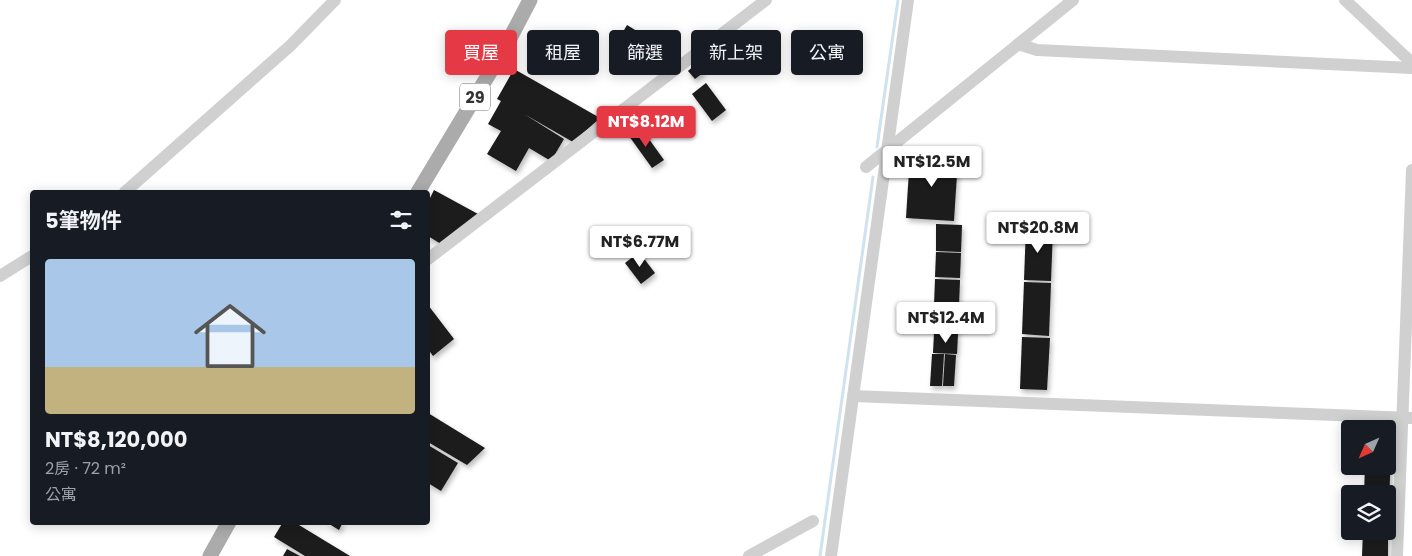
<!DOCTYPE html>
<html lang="zh-TW">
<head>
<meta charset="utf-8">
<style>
  body { margin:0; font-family:Poppins,"Noto Sans TC",sans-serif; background:#20242c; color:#f1f3f6; height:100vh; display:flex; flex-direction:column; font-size:19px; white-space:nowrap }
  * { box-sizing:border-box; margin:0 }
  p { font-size:16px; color:#9ea1a6 }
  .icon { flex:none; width:28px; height:28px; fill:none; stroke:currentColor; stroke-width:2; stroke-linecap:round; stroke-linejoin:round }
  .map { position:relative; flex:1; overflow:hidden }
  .drawer { position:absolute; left:30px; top:190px; width:400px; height:335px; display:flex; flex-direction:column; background:#171b24; border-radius:5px; box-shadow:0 2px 12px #0003 }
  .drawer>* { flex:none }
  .top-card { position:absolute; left:445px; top:30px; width:475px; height:45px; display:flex; gap:10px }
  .needle { width:32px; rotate:225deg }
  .buttons { position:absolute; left:1341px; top:420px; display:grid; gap:10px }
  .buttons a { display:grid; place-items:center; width:55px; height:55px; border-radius:5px; background:#171b24; box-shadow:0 2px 12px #0003; font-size:25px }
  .price { position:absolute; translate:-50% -42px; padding:0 11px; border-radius:5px; background:#fff; color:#222; font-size:16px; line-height:32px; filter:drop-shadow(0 1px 2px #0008) }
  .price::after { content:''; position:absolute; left:50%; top:30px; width:15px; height:11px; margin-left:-8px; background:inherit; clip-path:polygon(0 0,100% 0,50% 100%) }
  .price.active { background:#e63946; color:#fff }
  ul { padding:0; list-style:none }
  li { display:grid; align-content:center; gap:10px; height:265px; padding:0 15px }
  li span { display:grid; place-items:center; height:155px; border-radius:5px; color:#555 }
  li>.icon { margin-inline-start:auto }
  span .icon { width:90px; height:90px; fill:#fffc; stroke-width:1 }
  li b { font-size:21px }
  h2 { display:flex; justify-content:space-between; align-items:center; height:60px; padding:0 15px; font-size:21px }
  .tag { padding:0 18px; border-radius:5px; background:#171b24; box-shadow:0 2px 12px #0003; font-size:18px; line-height:45px }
  .tag.active { background:#e63946; color:#fff }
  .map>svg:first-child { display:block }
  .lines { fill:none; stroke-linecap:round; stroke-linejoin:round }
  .stream { stroke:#cfe2ee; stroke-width:3 }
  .building { fill:#1a1a1a; filter:url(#shadow) }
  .minor { stroke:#d0d0d0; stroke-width:12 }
  .major { stroke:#ababab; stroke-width:15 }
  .labels { text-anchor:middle; stroke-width:5; stroke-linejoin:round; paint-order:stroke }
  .shield { fill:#fff; stroke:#707070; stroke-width:1 }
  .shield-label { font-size:16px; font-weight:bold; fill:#333 }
</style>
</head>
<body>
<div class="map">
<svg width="1412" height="556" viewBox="0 0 1412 556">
  <defs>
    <filter id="shadow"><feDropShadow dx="2" dy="3.5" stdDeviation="2.5" flood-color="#0004"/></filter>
  </defs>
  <rect width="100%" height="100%" fill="#fff"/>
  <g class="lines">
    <g class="stream">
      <path d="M877 147 898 0"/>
      <path d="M820 556 873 177"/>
    </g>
  </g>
  <g class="building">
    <path d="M627 25 653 41 642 59 616 44Z"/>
    <path d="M696 64 704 72 695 79 688 71Z"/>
    <path d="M514 69 600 118 573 142 524 114 564 139 551 161 529 148 516 171 487 154 501 131 488 124 501 101 497 99Z"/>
    <path d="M706 83 726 110 712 121 692 94Z"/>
    <path d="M641 128 664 160 652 168 629 136Z"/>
    <path d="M910 155 958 158 954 221 906 218Z"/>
    <path d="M434 190 478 214 441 244 428 236V202Z"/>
    <path d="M936 224 962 225 961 252 936 251Z"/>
    <path d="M1026 227 1053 229 1051 281 1024 280Z"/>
    <path d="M639 252 655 273 641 284 625 263Z"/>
    <path d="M936 252 961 253 960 278 935 277Z"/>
    <path d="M935 279 960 280 959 306 934 305Z"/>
    <path d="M1024 282 1051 283 1049 336 1022 334Z"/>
    <path d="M428 305 454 339 433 356 428 349Z"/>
    <path d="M934 306 959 307 958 333 933 332Z"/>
    <path d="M934 333 958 334 957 354 933 353Z"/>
    <path d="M1022 337 1050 338 1047 390 1020 389Z"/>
    <path d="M932 354H944L942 386H930Z"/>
    <path d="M945 354 956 355 954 386H943Z"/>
    <path d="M428 413 485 448 467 465 428 442Z"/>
    <path d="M428 445 458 463 441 491 428 483Z"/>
    <path d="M1388 447H1391L1389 506 1388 494H1364L1365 466H1388Z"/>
    <path d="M283 522H294L350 556H305L274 537Z"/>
    <path d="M326 522H343L339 530Z"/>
    <path d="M1363 531H1388V556H1362Z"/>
    <path d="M287 549 300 556H283Z"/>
  </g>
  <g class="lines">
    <g class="minor">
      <path d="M1345 0 1412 63"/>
      <path d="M1018 44 1037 50 1412 68"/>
      <path d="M866 167 1073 0"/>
      <path d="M125 192 290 46 335 0"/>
      <path d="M428 259 766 0"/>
      <path d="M0 276 32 256"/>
      <path d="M853 396 1412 418"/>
      <path d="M749 556 813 521"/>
      <path d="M831 556 908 0"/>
      <path d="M1397 556 1412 170"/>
    </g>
    <g class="major">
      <path d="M418 192 507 44 530 0"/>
      <path d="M210 556 229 522"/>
    </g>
  </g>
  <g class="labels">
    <rect class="shield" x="460" y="83.5" width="30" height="27" rx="4"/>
    <g class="shield-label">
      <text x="475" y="103">29</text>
    </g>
  </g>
</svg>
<div class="buttons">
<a><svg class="needle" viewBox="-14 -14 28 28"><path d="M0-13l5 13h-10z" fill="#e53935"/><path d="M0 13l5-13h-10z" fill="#9ea1a6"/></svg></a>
<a><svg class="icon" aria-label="layers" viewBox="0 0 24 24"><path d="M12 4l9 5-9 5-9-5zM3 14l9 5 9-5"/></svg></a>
</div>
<b class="price active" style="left:646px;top:148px">NT$8.12M</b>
<b class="price" style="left:932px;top:188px">NT$12.5M</b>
<b class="price" style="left:1038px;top:254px">NT$20.8M</b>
<b class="price" style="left:640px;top:268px">NT$6.77M</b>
<b class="price" style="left:946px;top:344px">NT$12.4M</b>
<div class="top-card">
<a class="tag active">買屋</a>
<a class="tag">租屋</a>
<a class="tag">篩選</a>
<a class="tag">新上架</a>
<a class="tag">公寓</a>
</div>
<section class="drawer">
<h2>5筆物件<svg class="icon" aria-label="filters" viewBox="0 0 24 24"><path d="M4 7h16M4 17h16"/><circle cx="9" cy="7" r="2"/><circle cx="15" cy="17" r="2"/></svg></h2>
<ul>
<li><span style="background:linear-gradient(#a9c7e8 70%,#c2b280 0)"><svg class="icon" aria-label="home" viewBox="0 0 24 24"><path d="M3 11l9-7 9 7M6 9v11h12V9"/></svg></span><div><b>NT$8,120,000</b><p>2房 · 72 m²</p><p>公寓</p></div></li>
</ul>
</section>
</div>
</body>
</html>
